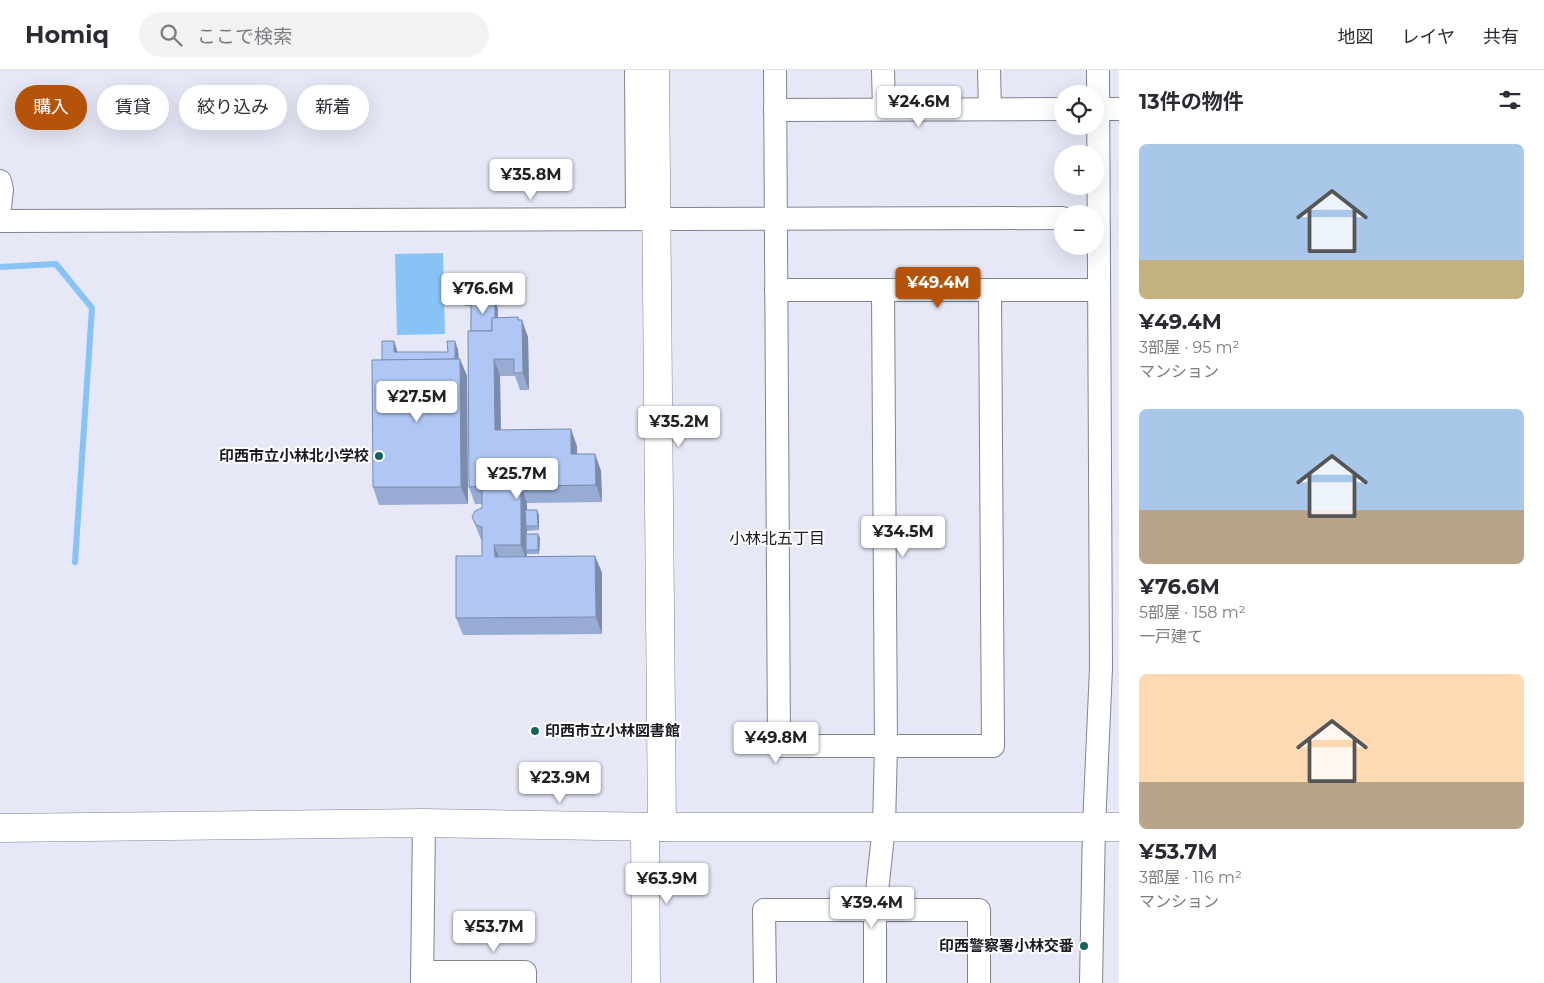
<!DOCTYPE html>
<html lang="ja">
<head>
<meta charset="utf-8">
<style>
  body { margin:0; font-family:Montserrat,"Noto Sans JP",sans-serif; background:#f2f2f3; color:#2b2b33; height:100vh; display:flex; flex-direction:column; font-size:19px; white-space:nowrap }
  * { box-sizing:border-box; margin:0 }
  p { font-size:16px; color:#7c7c81 }
  .icon { flex:none; width:28px; height:28px; fill:none; stroke:currentColor; stroke-width:2; stroke-linecap:round; stroke-linejoin:round }
  .map { position:relative; flex:1; overflow:hidden }
  .sheet { display:flex; flex-direction:column; background:#fff; width:425px }
  .sheet>* { flex:none }
  .banner { position:absolute; left:15px; top:15px; width:475px; height:45px; display:flex; gap:10px }
  .fabs { position:absolute; left:1054px; top:15px; display:grid; gap:10px }
  .fabs a { display:grid; place-items:center; width:50px; height:50px; border-radius:50%; background:#fff; box-shadow:0 5px 20px #0002; font-size:25px }
  .price { position:absolute; translate:-50% -42px; padding:0 11px; border-radius:5px; background:#fff; color:#222; font-size:16px; line-height:32px; filter:drop-shadow(0 1px 2px #0008) }
  .price::after { content:''; position:absolute; left:50%; top:30px; width:15px; height:11px; margin-left:-8px; background:inherit; clip-path:polygon(0 0,100% 0,50% 100%) }
  .price.on { background:#b45309; color:#fff }
  ul { padding:0; list-style:none }
  li { display:grid; align-content:center; gap:10px; height:265px; padding:0 20px }
  li span { display:grid; place-items:center; height:155px; border-radius:8px; color:#555 }
  li>.icon { margin-inline-start:auto }
  span .icon { width:90px; height:90px; fill:#fffc; stroke-width:1 }
  li b { font-size:21px }
  h2 { display:flex; justify-content:space-between; align-items:center; height:60px; padding:0 20px; font-size:21px }
  .tag { padding:0 18px; border-radius:22px; background:#fff; box-shadow:0 5px 20px #0002; font-size:18px; line-height:45px }
  .tag.on { background:#b45309; color:#fff }
  header { display:flex; align-items:center; gap:30px; box-sizing:border-box; height:70px; padding:0 25px; background:#fff; border-bottom:1px solid #e1e1e2 }
  header strong { font-size:24px }
  nav { display:flex; gap:28px; margin-inline-start:auto; font-size:18px }
  .search { width:350px; height:45px; background:#f2f2f3; display:flex; align-items:center; gap:12px; box-sizing:border-box; padding:0 18px; border-radius:28px; color:#7c7c81; font-size:19px }
  main { display:flex; flex:1; min-height:0 }
  .map>svg:first-child { display:block }
  .water { fill:#87c3f4 }
  .lines { fill:none; stroke-linecap:round; stroke-linejoin:round }
  .stream { stroke:#87c3f4; stroke-width:6 }
  .street-casing { stroke:#828391; stroke-width:24 }
  .secondary-casing { stroke:#828391; stroke-width:29 }
  .street { stroke:#fff; stroke-width:22 }
  .secondary { stroke:#fff; stroke-width:28 }
  .wall { fill:#97abd3 }
  .shaded-wall { fill:#7b8bac }
  .building { fill:#b0c7f5; stroke:#7b8bac }
  .poi-dot { fill:#17635c; stroke:#fff; stroke-width:2 }
  .labels { text-anchor:middle; stroke-width:4; stroke-linejoin:round; paint-order:stroke }
  .poi-label { font-size:15px; font-weight:bold; fill:#1b1b21; stroke:#fff; text-anchor:end }
  .neighbourhood-label { font-size:16px; fill:#1b1b21; stroke:#fff }
</style>
</head>
<body>
<header>
<strong>Homiq</strong>
<div class="search"><svg class="icon" aria-label="search" viewBox="0 0 24 24"><circle cx="10" cy="10" r="6"/><path d="M15 15l6 6"/></svg>ここで検索</div>
<nav><a>地図</a><a>レイヤ</a><a>共有</a></nav>
</header>
<main>
<div class="map">
<svg width="1119" height="913" viewBox="0 0 1119 913">
  <rect width="100%" height="100%" fill="#e6e7f7"/>
  <path class="water" d="M443 183 445 264 397 265 395 184Z"/>
  <g class="lines">
    <path class="stream" d="M0 197 56 194 92 238 75 492"/>
    <g class="street-casing">
      <g id="street">
        <path d="M636 0 637 149"/>
        <path d="M775 0 779 676H993L990 220"/>
        <path d="M883 0 884 39"/>
        <path d="M989 0 990 39"/>
        <path d="M1095 39H1119"/>
        <path d="M775 40 1062 39"/>
        <path d="M0 111 2 120 0 137"/>
        <path d="M0 151 1062 148"/>
        <path d="M776 220H1099"/>
        <path d="M422 902H525V913"/>
        <path d="M422 913 424 753"/>
        <path d="M765 913 764 840H979V913"/>
        <path d="M875 913V840L884 756 886 676 883 220"/>
        <path d="M1091 913 1094 756 1101 598 1098 0"/>
      </g>
    </g>
    <g class="secondary-casing">
      <g id="secondary">
        <path d="M655 0 662 757"/>
        <path d="M645 757 646 913"/>
        <path d="M0 758 424 753 662 757H1119"/>
      </g>
    </g>
    <use href="#street" class="street"/>
    <use href="#secondary" class="secondary"/>
  </g>
  <g class="wall">
    <path d="M480 215 482 220V230L498 239V248L518 247 528 267 529 320H520L515 306H500L501 360 577 376V384H595L601 401 602 432 527 433V440L539 445V460L527 461V464L540 468 539 484H527V486H595L602 503V564L463 565 456 548 482 486V472L472 447 482 438V434H475L469 417 471 236H465L463 231Z"/>
    <path d="M455 271 458 280 459 289 467 306 468 434 379 435 373 417 382 290 397 280V282H448Z"/>
  </g>
  <g class="shaded-wall">
    <path d="M480 215 482 220V236L480 232Z"/>
    <path d="M495 230 498 239V278L495 269Z"/>
    <path d="M518 247 522 260V250L528 267 529 320 523 303Z"/>
    <path d="M394 271 397 280 398 291 394 282Z"/>
    <path d="M455 271 458 280 459 302 456 293Z"/>
    <path d="M460 289 467 306 468 434 461 417Z"/>
    <path d="M494 289 500 306 501 377 495 360Z"/>
    <path d="M571 359 577 376V401L571 384Z"/>
    <path d="M595 384 601 401 602 432 596 415Z"/>
    <path d="M521 416 527 433V456H526L527 461V480H526L527 484V492L521 475Z"/>
    <path d="M537 440 539 445V460L538 456Z"/>
    <path d="M538 464 540 468 539 484 538 480Z"/>
    <path d="M494 475 501 492 495 487Z"/>
    <path d="M595 486 602 503V564L596 547Z"/>
  </g>
  <g class="building">
    <path d="M463 215H480V230H473V231H463Z"/>
    <path d="M473 230H495V248H492V261H471V234H473Z"/>
    <path d="M518 247V250H522L523 303H514V289H494L495 360 571 359V384H595L596 415 521 416V475H494L495 487 595 486 596 547 456 548V486H482V457L476 455 472 447 475 441 482 438V416L469 417 468 261H492V248Z"/>
    <path d="M382 271H394V282H448L447 271H455V289L382 290Z"/>
    <path d="M460 289 461 417H373L372 290Z"/>
    <path d="M525 440H537L538 456H526Z"/>
    <rect x="526" y="464" width="12" height="16"/>
  </g>
  <g class="poi-dot">
    <circle cx="379" cy="386" r="5"/>
    <circle cx="535" cy="661" r="5"/>
    <circle cx="1084" cy="876" r="5"/>
  </g>
  <g class="labels">
    <g class="poi-label">
      <text x="369" y="391">印西市立小林北小学校</text>
      <text x="545" y="666" text-anchor="start">印西市立小林図書館</text>
      <text x="1074" y="881">印西警察署小林交番</text>
    </g>
    <g class="neighbourhood-label">
      <text x="777" y="474">小林北五丁目</text>
    </g>
  </g>
</svg>
<div class="fabs">
<a><svg class="icon" aria-label="locate" viewBox="0 0 24 24"><circle cx="12" cy="12" r="6"/><path d="M12 2v4M12 18v4M2 12h4M18 12h4"/></svg></a>
<a>+</a>
<a>−</a>
</div>
<b class="price" style="left:919px;top:58px">¥24.6M</b>
<b class="price" style="left:531px;top:131px">¥35.8M</b>
<b class="price on" style="left:938px;top:239px">¥49.4M</b>
<b class="price" style="left:483px;top:245px">¥76.6M</b>
<b class="price" style="left:417px;top:353px">¥27.5M</b>
<b class="price" style="left:679px;top:378px">¥35.2M</b>
<b class="price" style="left:517px;top:430px">¥25.7M</b>
<b class="price" style="left:903px;top:488px">¥34.5M</b>
<b class="price" style="left:776px;top:694px">¥49.8M</b>
<b class="price" style="left:560px;top:734px">¥23.9M</b>
<b class="price" style="left:667px;top:835px">¥63.9M</b>
<b class="price" style="left:872px;top:859px">¥39.4M</b>
<b class="price" style="left:494px;top:883px">¥53.7M</b>
<div class="banner">
<a class="tag on">購入</a>
<a class="tag">賃貸</a>
<a class="tag">絞り込み</a>
<a class="tag">新着</a>
</div>
</div>
<section class="sheet">
<h2>13件の物件<svg class="icon" aria-label="filters" viewBox="0 0 24 24"><path d="M4 7h16M4 17h16"/><circle cx="9" cy="7" r="2"/><circle cx="15" cy="17" r="2"/></svg></h2>
<ul>
<li><span style="background:linear-gradient(#a9c7e8 75%,#c2b280 0)"><svg class="icon" aria-label="home" viewBox="0 0 24 24"><path d="M3 11l9-7 9 7M6 9v11h12V9"/></svg></span><div><b>¥49.4M</b><p>3部屋 · 95 m²</p><p>マンション</p></div></li>
<li><span style="background:linear-gradient(#a9c7e8 65%,#b9a48a 0)"><svg class="icon" aria-label="home" viewBox="0 0 24 24"><path d="M3 11l9-7 9 7M6 9v11h12V9"/></svg></span><div><b>¥76.6M</b><p>5部屋 · 158 m²</p><p>一戸建て</p></div></li>
<li><span style="background:linear-gradient(#ffd9b3 70%,#b9a48a 0)"><svg class="icon" aria-label="home" viewBox="0 0 24 24"><path d="M3 11l9-7 9 7M6 9v11h12V9"/></svg></span><div><b>¥53.7M</b><p>3部屋 · 116 m²</p><p>マンション</p></div></li>
</ul>
</section>
</main>
</body>
</html>
